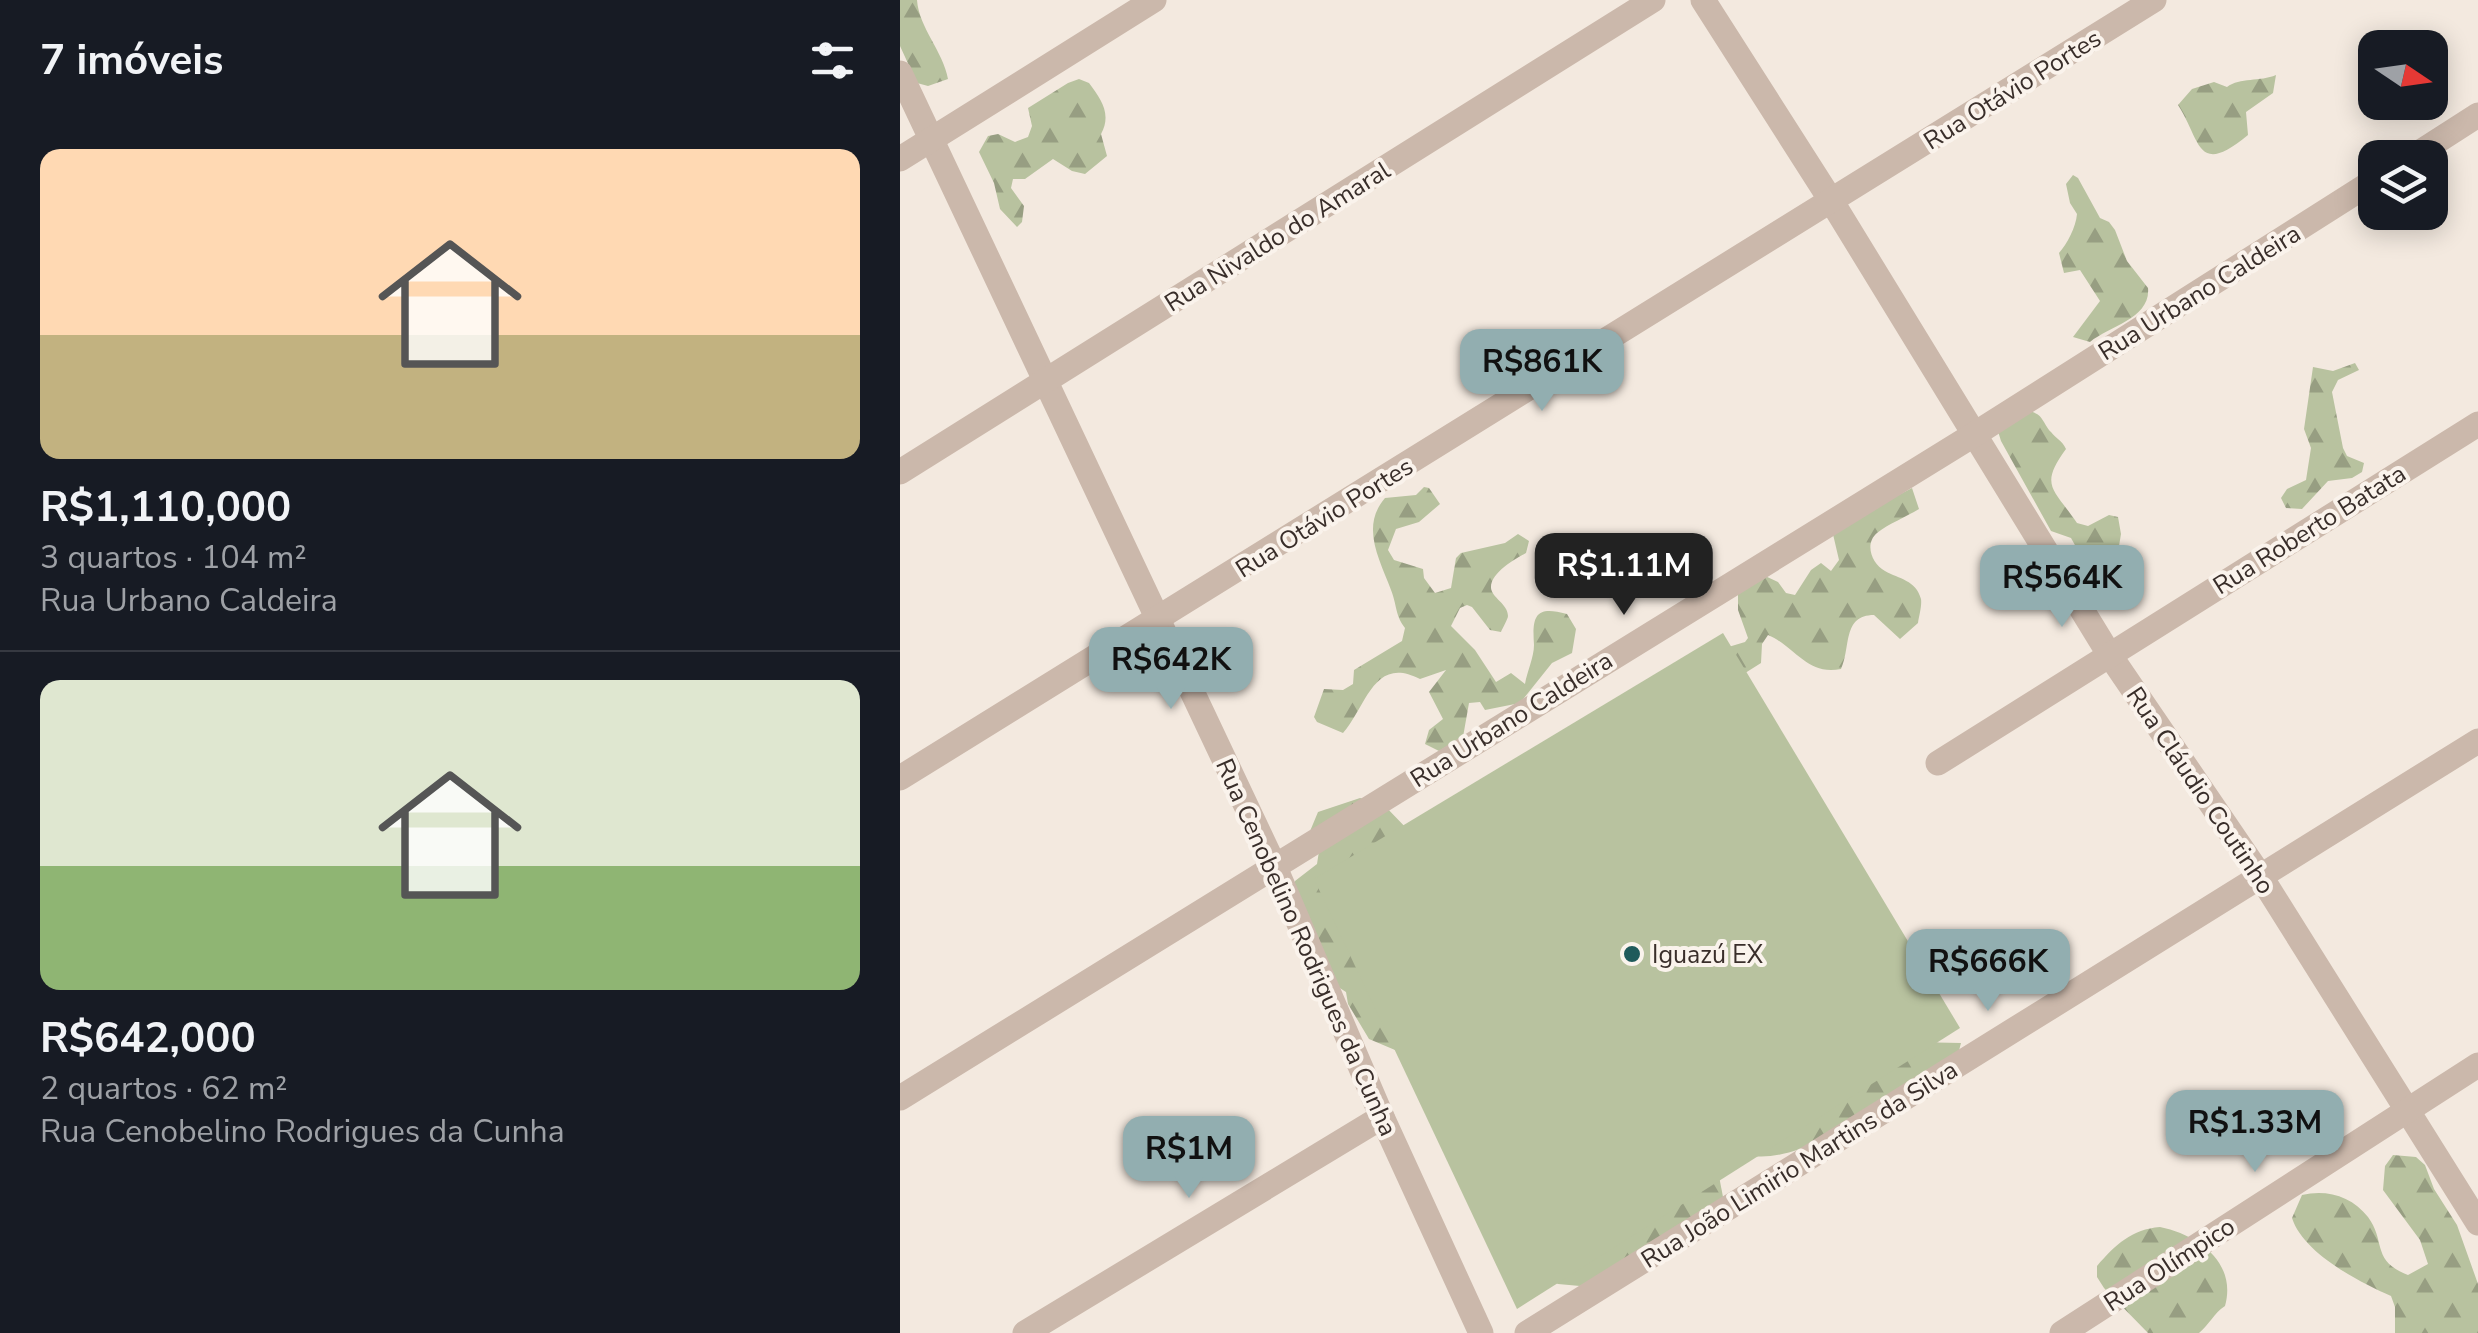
<!DOCTYPE html>
<html lang="pt">
<head>
<meta charset="utf-8">
<style>
  body { margin:0; font-family:"Nunito Sans",sans-serif; background:#20242c; color:#f1f3f6; height:100vh; display:flex; flex-direction:column; font-size:38px; white-space:nowrap }
  * { box-sizing:border-box; margin:0 }
  p { font-size:32px; color:#9ea1a6 }
  .icon { flex:none; width:55px; height:55px; fill:none; stroke:currentColor; stroke-width:2; stroke-linecap:round; stroke-linejoin:round }
  .map { position:relative; flex:1; overflow:hidden }
  .details { display:flex; flex-direction:column; background:#171b24; width:900px }
  .details>* { flex:none }
  .needle { width:65px; rotate:103deg }
  .tools { position:absolute; left:1458px; top:30px; display:grid; gap:20px }
  .tools a { display:grid; place-items:center; width:90px; height:90px; border-radius:20px; background:#171b24; box-shadow:0 5px 25px #0003; font-size:50px }
  .price { position:absolute; translate:-50% -85px; padding:0 22px; border-radius:20px; background:#92aeb0; color:#111; font-size:32px; line-height:65px; filter:drop-shadow(0 2px 5px #0008) }
  .price::after { content:''; position:absolute; left:50%; top:60px; width:30px; height:22px; margin-left:-15px; background:inherit; clip-path:polygon(0 0,100% 0,50% 100%) }
  .price.on { background:#222; color:#fff }
  ul { padding:0; list-style:none }
  li { display:grid; align-content:center; gap:20px; height:530px; padding:0 40px }
  li+li { border-top:2px solid #363941 }
  li span { display:grid; place-items:center; height:310px; border-radius:20px; color:#555 }
  li>.icon { margin-inline-start:auto }
  span .icon { width:180px; height:180px; fill:#fffc; stroke-width:1 }
  li b { font-size:42px }
  h2 { display:flex; justify-content:space-between; align-items:center; height:120px; padding:0 40px; font-size:42px }
  main { display:flex; flex:1; min-height:0 }
  .map>svg:first-child { display:block }
  .forest { fill:url(#forest-firs) }
  .garden { fill:#b8c29f }
  .lines { fill:none; stroke-linecap:round; stroke-linejoin:round }
  .minor { stroke:#cbb8ab; stroke-width:25 }
  .poi-dot { fill:#1f5a5b; stroke:#faf3ec; stroke-width:4 }
  .labels { text-anchor:middle; stroke-width:8; stroke-linejoin:round; paint-order:stroke }
  .street-label { font-size:25px; fill:#392e2a; stroke:#faf3ec }
  .poi-label { font-size:25px; fill:#392e2a; stroke:#faf3ec; text-anchor:start }
</style>
</head>
<body>
<main>
<section class="details">
<h2>7 imóveis<svg class="icon" aria-label="filters" viewBox="0 0 24 24"><path d="M4 7h16M4 17h16"/><circle cx="9" cy="7" r="2"/><circle cx="15" cy="17" r="2"/></svg></h2>
<ul>
<li><span style="background:linear-gradient(#ffd9b3 60%,#c2b280 0)"><svg class="icon" aria-label="home" viewBox="0 0 24 24"><path d="M3 11l9-7 9 7M6 9v11h12V9"/></svg></span><div><b>R$1,110,000</b><p>3 quartos · 104 m²</p><p>Rua Urbano Caldeira</p></div></li>
<li><span style="background:linear-gradient(#dfe7d0 60%,#8fb573 0)"><svg class="icon" aria-label="home" viewBox="0 0 24 24"><path d="M3 11l9-7 9 7M6 9v11h12V9"/></svg></span><div><b>R$642,000</b><p>2 quartos · 62 m²</p><p>Rua Cenobelino Rodrigues da Cunha</p></div></li>
</ul>
</section>
<div class="map">
<svg width="1578" height="1333" viewBox="0 0 1578 1333">
  <defs>
    <pattern id="forest-firs" width="22" height="20" patternUnits="userSpaceOnUse" patternTransform="scale(2.5)"><rect width="22" height="20" fill="#b8c29f"/><path d="M5 1l3.5 6h-7zM16 11l3.5 6h-7z" fill="#979e82"/></pattern>
  </defs>
  <rect width="100%" height="100%" fill="#f3e9df"/>
  <g class="forest">
    <path d="M0 0H17C19 28 43 51 48 79L28 86 17 83 0 46Z"/>
    <path d="M1376 75 1373 93 1346 112 1348 135C1296 178 1301 140 1278 105L1292 89 1314 82 1327 87C1340 77 1360 82 1376 75Z"/>
    <path d="M179 79 189 83C201 99 212 114 201 134L207 156 185 174 172 171 153 159 125 179H113L111 188 124 206 122 222 117 227 100 209 94 183 79 152 88 136 98 134 115 142 128 137 132 126 128 108 168 83Z"/>
    <path d="M1173 175 1178 178 1200 218 1209 222 1215 230 1227 261 1248 288C1251 318 1210 326 1190 342L1173 337 1200 301 1180 270 1164 273 1159 253C1167 244 1176 227 1177 214L1170 203 1166 184Z"/>
    <path d="M1455 363 1459 370 1438 380 1432 392 1443 448 1447 456 1464 463 1462 472 1452 478 1428 481 1402 509 1386 508 1381 498 1387 489 1406 480 1411 448 1404 429 1413 367 1433 371Z"/>
    <path d="M1130 411C1144 415 1142 422 1151 432 1156 439 1162 440 1166 449 1139 486 1153 488 1177 523L1188 526 1209 515 1218 517 1221 534 1218 552 1198 565H1186L1171 538 1151 531 1101 441 1097 428Z"/>
    <path d="M524 487 529 488 540 504 519 522 496 529 488 550 494 560 523 569 524 578 535 593 551 588 556 558 561 553 605 543 618 534 629 541 626 553C615 559 590 573 591 588 592 598 608 604 608 616 608 619 602 629 601 632L590 630 572 607 567 605 560 608 551 626 575 650 596 682 611 673 625 684C627 672 634 657 634 645 632 616 635 605 667 614L676 629 672 653 652 663 620 703 585 710 580 702 569 703 563 737 539 751 525 744 529 730 543 719 529 692 546 670 520 679C474 655 467 705 443 733L417 722 414 717 424 689 443 690 453 684 454 670 502 641 505 628C495 615 497 605 491 590 480 560 460 527 485 498L516 495Z"/>
    <path d="M1012 488 1019 509C1006 517 988 524 977 533 964 544 972 564 985 571 999 579 1016 580 1021 599 1022 606 1019 616 1018 623L1000 639 974 615C942 615 951 648 941 669 907 676 896 647 868 635L862 644 861 663 842 675 825 648 845 642 848 638 838 610V594L863 575 878 582 886 593 895 595 911 570 921 563 931 571 939 560 932 530Z"/>
    <path d="M460 798 483 804 511 833 495 1050 469 1039 448 1004 446 992 435 985 391 896 395 881 417 864 419 851 408 836 418 812Z"/>
    <path d="M1013 1042 1061 1043 1056 1062C1008 1090 899 1172 844 1154Z"/>
    <path d="M1493 1155 1516 1157 1525 1165 1534 1189 1557 1225 1578 1284V1333H1495V1307L1491 1296C1459 1282 1403 1253 1392 1218L1402 1195C1426 1189 1452 1196 1468 1217 1486 1241 1471 1261 1508 1275L1528 1264 1520 1240 1483 1190 1485 1166Z"/>
    <path d="M817 1166 824 1202 680 1286 658 1284 641 1276Z"/>
    <path d="M1260 1227C1299 1235 1337 1263 1325 1306 1313 1314 1310 1324 1299 1333H1248L1204 1288 1197 1277V1266C1215 1245 1232 1229 1260 1227Z"/>
  </g>
  <path class="garden" d="M823 633 1060 1028 617 1309 414 879Z"/>
  <g class="lines">
    <g class="minor">
      <path d="M803 0 932 202 1209 654 1361 877 1578 1223"/>
      <path d="M0 73 374 865 482 1117 581 1333"/>
      <path d="M1511 158 1578 115"/>
      <path d="M0 159 254 0"/>
      <path d="M0 472 753 0"/>
      <path d="M1038 763 1578 424"/>
      <path d="M0 778 1254 0"/>
      <path d="M0 1098 1075 434 1475 180"/>
      <path d="M125 1333 482 1117"/>
      <path d="M627 1333 1578 741"/>
      <path d="M1162 1333 1578 1065"/>
    </g>
  </g>
  <circle class="poi-dot" cx="732" cy="954" r="10"/>
  <g class="labels">
    <g class="street-label">
      <text transform="translate(1112 89) rotate(-32)" y="9">Rua Otávio Portes</text>
      <text transform="translate(377 236) rotate(-32)" y="9">Rua Nivaldo do Amaral</text>
      <text transform="translate(1299 292) rotate(-32)" y="9">Rua Urbano Caldeira</text>
      <text transform="translate(424 517) rotate(-32)" y="9">Rua Otávio Portes</text>
      <text transform="translate(1409 529) rotate(-32)" y="9">Rua Roberto Batata</text>
      <text transform="translate(611 719) rotate(-32)" y="9">Rua Urbano Caldeira</text>
      <text transform="translate(1301 790) rotate(56)" y="9">Rua Cláudio Coutinho</text>
      <text transform="translate(407 947) rotate(66)" y="9">Rua Cenobelino Rodrigues da Cunha</text>
      <text transform="translate(899 1164) rotate(-32)" y="9">Rua João Limirio Martins da Silva</text>
      <text transform="translate(1269 1264) rotate(-33)" y="9">Rua Olímpico</text>
    </g>
    <g class="poi-label">
      <text x="752" y="963">Iguazú EX</text>
    </g>
  </g>
</svg>
<div class="tools">
<a><svg class="needle" viewBox="-14 -14 28 28"><path d="M0-13l5 13h-10z" fill="#e53935"/><path d="M0 13l5-13h-10z" fill="#9ea1a6"/></svg></a>
<a><svg class="icon" aria-label="layers" viewBox="0 0 24 24"><path d="M12 4l9 5-9 5-9-5zM3 14l9 5 9-5"/></svg></a>
</div>
<b class="price" style="left:642px;top:414px">R$861K</b>
<b class="price on" style="left:724px;top:618px">R$1.11M</b>
<b class="price" style="left:1162px;top:630px">R$564K</b>
<b class="price" style="left:271px;top:712px">R$642K</b>
<b class="price" style="left:1088px;top:1014px">R$666K</b>
<b class="price" style="left:1355px;top:1175px">R$1.33M</b>
<b class="price" style="left:289px;top:1201px">R$1M</b>
</div>
</main>
</body>
</html>
